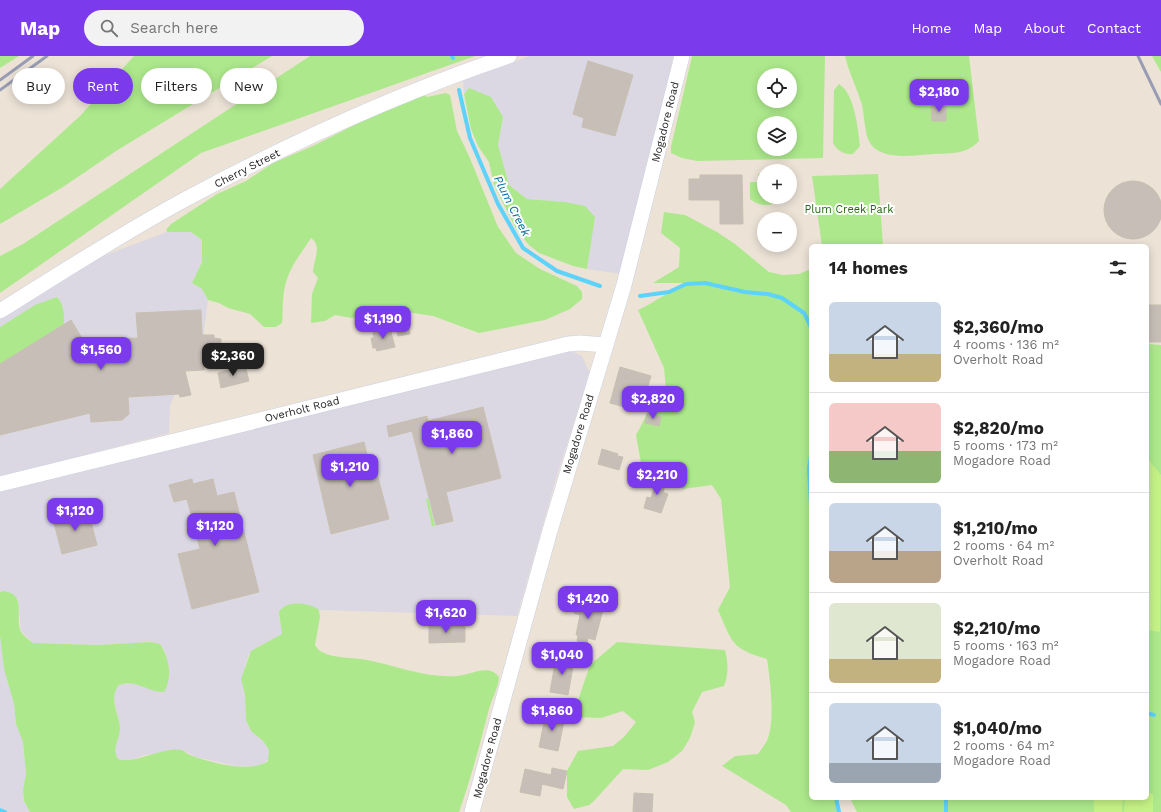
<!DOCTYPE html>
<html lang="en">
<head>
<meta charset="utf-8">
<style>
  body { margin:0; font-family:"Work Sans",sans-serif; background:#f2f2f2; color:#222; height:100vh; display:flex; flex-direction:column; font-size:15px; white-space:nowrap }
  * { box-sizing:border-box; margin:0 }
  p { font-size:13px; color:#767676 }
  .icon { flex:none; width:22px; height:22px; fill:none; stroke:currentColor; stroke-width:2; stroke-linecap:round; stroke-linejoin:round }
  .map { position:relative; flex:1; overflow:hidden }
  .drawer { position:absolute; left:809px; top:188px; width:340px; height:556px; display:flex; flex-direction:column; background:#fff; border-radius:6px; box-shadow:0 2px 10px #0003 }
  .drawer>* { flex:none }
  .guide { position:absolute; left:12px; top:12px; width:380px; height:36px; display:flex; gap:8px }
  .fabs { position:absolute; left:757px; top:12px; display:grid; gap:8px }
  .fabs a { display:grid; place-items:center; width:40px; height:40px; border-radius:50%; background:#fff; box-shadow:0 2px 10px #0003; font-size:20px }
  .price { position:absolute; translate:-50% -34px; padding:0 9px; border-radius:8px; background:#7c3aed; color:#fff; font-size:13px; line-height:26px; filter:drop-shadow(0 1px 2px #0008) }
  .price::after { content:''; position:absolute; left:50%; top:24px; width:12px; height:9px; margin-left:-6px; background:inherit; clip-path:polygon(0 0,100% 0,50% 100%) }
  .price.on { background:#222; color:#fff }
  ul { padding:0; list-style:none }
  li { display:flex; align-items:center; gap:12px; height:100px; padding:0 20px }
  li+li { border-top:1px solid #e0e0e0 }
  li span { display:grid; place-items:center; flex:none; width:112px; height:80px; border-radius:6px; color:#555 }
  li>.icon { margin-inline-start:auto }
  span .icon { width:48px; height:48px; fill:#fffc; stroke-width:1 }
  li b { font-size:17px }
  h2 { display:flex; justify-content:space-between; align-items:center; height:48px; padding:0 20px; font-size:17px }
  .chip { padding:0 14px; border-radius:18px; background:#fff; box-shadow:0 2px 10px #0003; font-size:14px; line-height:36px }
  .chip.on { background:#7c3aed; color:#fff }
  header { display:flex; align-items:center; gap:24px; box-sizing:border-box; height:56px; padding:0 20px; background:#7c3aed; color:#fff }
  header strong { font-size:19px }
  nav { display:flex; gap:22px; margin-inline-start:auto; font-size:14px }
  .search { width:280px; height:36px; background:#f2f2f2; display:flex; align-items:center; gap:10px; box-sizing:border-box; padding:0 14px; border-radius:22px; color:#767676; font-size:15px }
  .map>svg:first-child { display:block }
  .industrial { fill:#dbd8e3 }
  .green { fill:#ade98c; fill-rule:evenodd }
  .pitch { fill:#c5f286 }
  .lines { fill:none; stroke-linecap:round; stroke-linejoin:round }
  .stream { stroke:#5dd2fb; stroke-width:4 }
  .building { fill:#c7bfb7; stroke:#c7bfb0 }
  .minor-casing { stroke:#ccd0e2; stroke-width:16 }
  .minor { stroke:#fff; stroke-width:15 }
  .rail { stroke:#999db4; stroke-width:3 }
  .labels { text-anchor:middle; stroke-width:4; stroke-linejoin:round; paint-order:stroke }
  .street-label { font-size:11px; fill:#272727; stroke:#fff }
  .park-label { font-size:11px; fill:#256a12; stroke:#fff }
  .water-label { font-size:12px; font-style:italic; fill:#006ca2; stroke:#fff }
</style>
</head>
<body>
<header>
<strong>Map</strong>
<div class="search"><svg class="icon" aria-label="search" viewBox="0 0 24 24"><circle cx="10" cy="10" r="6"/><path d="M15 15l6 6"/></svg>Search here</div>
<nav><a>Home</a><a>Map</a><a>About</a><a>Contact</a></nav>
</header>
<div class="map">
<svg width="1161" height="756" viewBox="0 0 1161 756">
  <rect width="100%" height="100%" fill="#ece2d6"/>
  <g class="industrial">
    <path d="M530 0H673L665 44 621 218 587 213 590 189 565 146 527 143 509 129 498 89 503 61 469 32 464 38 463 24Z"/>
    <path d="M167 176H191L202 184V206L193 227 202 233 208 244 204 275V314L174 315 175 338 170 349 169 377 0 421V260L87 206Z"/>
    <path d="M571 295 582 300 590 317 557 419 517 560 319 554 304 548 280 568 283 574 282 578 258 591 249 598 241 623 245 639 246 664 251 675 263 685 269 694 270 702 261 710H236L196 701 182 694 145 699 126 706 118 703 114 696 120 672 114 643V635L119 629 123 628H139L146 632 168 611 165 595 160 588 151 586 98 589 33 587 21 575 18 543 3 535 0 536V435Z"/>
    <path d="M0 580 4 613 14 648 16 668 23 686 26 718 23 733 24 745 30 756H0Z"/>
  </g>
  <g class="green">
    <path d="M0 0H19L0 12Z"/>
    <path d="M134 0H272L116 95 63 131 0 168V133L80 60Z"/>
    <path d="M310 0H475L201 97 0 237V200L23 188Z"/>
    <path d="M692 0H825L823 102 697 105 682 102 671 97V91ZM764 19H790V45H764ZM764 67H790V93H764Z"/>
    <path d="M845 0H969L979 85C966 99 951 97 934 98 916 99 879 106 869 85 865 78 864 58 862 49 857 32 849 17 845 0Z"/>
    <path d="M1152 0H1161V16Z"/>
    <path d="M839 28C855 38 858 73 860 90L853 98C845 99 837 95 833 87L834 34Z"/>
    <path d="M469 32 491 41 503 61 498 89 509 129 527 143 565 146 585 150 595 161 587 213 573 210 539 197 529 189 516 173 494 129 489 106 478 90 471 73 464 38Z"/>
    <path d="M446 37 450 39 457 75 469 100 498 171 516 197 540 213 577 230 582 236V243L570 253 545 264 479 277 433 260 400 255 352 262 335 259 325 265 311 267 312 238 318 222 313 216C313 205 323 190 311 182 302 196 292 208 287 223 282 236 283 253 282 267L276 271H264L250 258 228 252 219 247 208 244 202 233 192 227 202 206V184L191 176H167L166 174 171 168 217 138 246 125 273 107 315 89 368 62 424 39 427 41Z"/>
    <path d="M758 118H764V141H774L773 148C763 150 758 149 750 143V126H758Z"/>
    <path d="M878 118 883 190H822L812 120Z"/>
    <path d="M664 156 685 159 717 176 735 188 769 216 783 219 799 218 811 213V742H836L839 756H791L786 749 722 710 735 700 758 698C761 693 766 688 768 682 775 663 770 623 767 603 731 592 733 588 718 554L730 531 721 443 712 429 683 433 675 411 641 407 636 379 642 368 649 352 666 333 664 312 638 254C658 245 674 230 696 227H653L679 211 680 192 661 177Z"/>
    <path d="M57 241C64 249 64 257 64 268L0 308V271L35 249Z"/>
    <path d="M1147 288 1161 289V756H857L850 742H1147Z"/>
    <path d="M428 442 435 470H432L426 443Z"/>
    <path d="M3 535C28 538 14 560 21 576 24 580 29 584 33 587L98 589 151 586 160 588C169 601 173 622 164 636 146 636 138 623 119 629 108 642 119 658 120 672 120 684 111 692 118 703 136 709 161 690 182 694 184 695 187 698 190 699 209 706 250 718 268 705L269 694 263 685 251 675 246 664 245 639 241 623 251 595 282 578 279 556C285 544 309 546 319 554L320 561 315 589C317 592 319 595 322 596 335 603 352 601 367 604 397 610 425 622 457 620 471 619 488 607 499 621 498 633 492 642 489 653 480 688 471 722 459 756H30L24 745 23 733 26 718 23 686 16 668 14 648 4 613 0 580V536Z"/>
    <path d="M617 586 725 594C728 607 729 617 724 630L702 636 692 656 695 666 690 682 682 695 668 706 648 714 623 713 594 745 589 749 574 753 567 741V715L578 695 613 690 624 681 636 666 623 655 601 662 577 661 574 656 590 609Z"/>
  </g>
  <g class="pitch">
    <path d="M1147 402 1161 419 1160 576 1147 574Z"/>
    <path d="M1147 737 1153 738V756H1124L1125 742H1147Z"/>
    <path d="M1094 742H1123L1122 756H1094Z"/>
  </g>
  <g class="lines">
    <g class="stream">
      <path d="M452 0 453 2"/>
      <path d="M459 34 470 82 498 148 523 192 557 215 600 230"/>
      <path d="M640 240 669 236 686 228 705 227 745 236 768 238 782 242 804 257 811 271"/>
      <path d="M811 400 809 412 811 448"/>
      <path d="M811 484V530"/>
      <path d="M1147 657 1154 659"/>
      <path d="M836 742 839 756"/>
      <path d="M946 742V756"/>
      <path d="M0 754 5 756"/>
    </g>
  </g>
  <g class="building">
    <path d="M588 5 633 19 615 80 582 71 584 62 573 58Z"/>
    <path d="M931 49H946V65H932Z"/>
    <path d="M700 119H742L743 168H720V144H689V123H700Z"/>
    <circle cx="1133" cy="154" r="29"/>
    <rect x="1147" y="249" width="14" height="37"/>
    <path d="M201 254 202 279H214V282L221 283 220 294 203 293 204 314 185 315 191 339 180 341 179 338 128 341 129 358 122 364 91 366 90 357 0 379V308L71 264 83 284 138 282 136 257Z"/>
    <path d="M408 263 410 278 398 280 396 265Z"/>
    <path d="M390 273 395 291 377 295 376 292H373L371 282H374L373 277Z"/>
    <path d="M245 309 249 325 221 332 218 317Z"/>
    <path d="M620 311 651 320 647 333 642 331 636 354 610 347Z"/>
    <path d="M483 351 501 422 446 436 453 465 436 469 412 375 389 381 387 370 427 360 428 365Z"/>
    <path d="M647 358 661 361 659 370 645 367Z"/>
    <path d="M364 386 369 407 374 406 389 463 331 478 313 399Z"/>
    <path d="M602 393 618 398 617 400 623 401 619 414 598 408Z"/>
    <path d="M658 419 667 422 663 436 668 438 661 457 644 452 647 441 651 442Z"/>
    <path d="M192 423 193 428 213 423 217 440 234 436 259 536 192 553 178 498 200 493 187 443 174 446 169 429Z"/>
    <path d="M88 454 97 489 62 498 53 463Z"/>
    <path d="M578 543 604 550 595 584 588 582 587 587 577 585 578 579H576L580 559 574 557Z"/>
    <path d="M429 568 465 571V586L429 587Z"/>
    <path d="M556 602 574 605 568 639 550 636Z"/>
    <path d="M546 657 565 660 558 695 539 691Z"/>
    <path d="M552 712 567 715 563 733 542 728 540 740 520 736 525 713 551 719Z"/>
    <path d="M634 737 653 738 652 756H633Z"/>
  </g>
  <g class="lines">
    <g class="minor-casing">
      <g id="minor">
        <path d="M0 255C61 217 121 178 184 144 288 88 397 38 509 0"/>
        <path d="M0 428 568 288 580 287 605 289"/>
        <path d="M472 756 549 478 624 229 682 0"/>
      </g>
    </g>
    <use href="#minor" class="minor"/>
    <g class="rail">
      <path d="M1138 0 1161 48"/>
      <path d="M0 24 33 0"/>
      <path d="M0 34 47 0"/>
    </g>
  </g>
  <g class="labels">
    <g class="street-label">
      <text transform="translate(665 66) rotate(-76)" y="4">Mogadore Road</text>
      <text transform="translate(247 112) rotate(-27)" y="4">Cherry Street</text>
      <text transform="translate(302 353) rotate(-14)" y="4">Overholt Road</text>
      <text transform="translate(578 378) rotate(-73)" y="4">Mogadore Road</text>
      <text transform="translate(487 702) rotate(-75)" y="4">Mogadore Road</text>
    </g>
    <g class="park-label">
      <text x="849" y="157">Plum Creek Park</text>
    </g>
    <g class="water-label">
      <text transform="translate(512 150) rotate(63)" y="4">Plum Creek</text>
    </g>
  </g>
</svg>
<div class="fabs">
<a><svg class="icon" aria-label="locate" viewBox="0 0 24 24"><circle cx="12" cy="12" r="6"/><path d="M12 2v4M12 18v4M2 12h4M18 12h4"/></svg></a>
<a><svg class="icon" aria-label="layers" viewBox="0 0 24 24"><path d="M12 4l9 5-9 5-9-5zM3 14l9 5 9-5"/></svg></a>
<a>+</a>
<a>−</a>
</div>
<b class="price" style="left:939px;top:57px">$2,180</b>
<b class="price" style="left:383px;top:284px">$1,190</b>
<b class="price" style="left:101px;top:315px">$1,560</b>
<b class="price on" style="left:233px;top:321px">$2,360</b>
<b class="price" style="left:653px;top:364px">$2,820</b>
<b class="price" style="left:452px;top:399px">$1,860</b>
<b class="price" style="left:350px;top:432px">$1,210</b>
<b class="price" style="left:657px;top:440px">$2,210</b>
<b class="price" style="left:75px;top:476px">$1,120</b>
<b class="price" style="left:215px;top:491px">$1,120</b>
<b class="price" style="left:588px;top:564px">$1,420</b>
<b class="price" style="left:446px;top:578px">$1,620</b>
<b class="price" style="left:562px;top:620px">$1,040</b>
<b class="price" style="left:552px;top:676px">$1,860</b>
<div class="guide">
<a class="chip">Buy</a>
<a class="chip on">Rent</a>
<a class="chip">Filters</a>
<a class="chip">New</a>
</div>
<section class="drawer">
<h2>14 homes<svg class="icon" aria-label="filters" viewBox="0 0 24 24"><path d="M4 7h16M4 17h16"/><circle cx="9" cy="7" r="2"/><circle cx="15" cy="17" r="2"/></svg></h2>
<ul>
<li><span style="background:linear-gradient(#c9d6e8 65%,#c2b280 0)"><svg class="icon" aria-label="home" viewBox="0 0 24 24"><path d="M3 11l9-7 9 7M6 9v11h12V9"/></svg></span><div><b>$2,360/mo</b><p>4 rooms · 136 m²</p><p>Overholt Road</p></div></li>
<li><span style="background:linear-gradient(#f6c9c9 60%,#8fb573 0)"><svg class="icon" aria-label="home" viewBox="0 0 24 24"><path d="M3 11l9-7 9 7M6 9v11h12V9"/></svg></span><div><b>$2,820/mo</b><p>5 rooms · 173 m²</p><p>Mogadore Road</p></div></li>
<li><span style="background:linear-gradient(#c9d6e8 60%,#b9a48a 0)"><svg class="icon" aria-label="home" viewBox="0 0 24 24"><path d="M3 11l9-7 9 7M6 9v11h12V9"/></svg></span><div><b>$1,210/mo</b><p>2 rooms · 64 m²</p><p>Overholt Road</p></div></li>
<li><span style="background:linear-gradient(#dfe7d0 70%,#c2b280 0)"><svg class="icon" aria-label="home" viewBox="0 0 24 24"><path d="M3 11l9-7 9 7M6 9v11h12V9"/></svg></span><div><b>$2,210/mo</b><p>5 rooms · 163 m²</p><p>Mogadore Road</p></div></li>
<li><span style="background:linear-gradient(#c9d6e8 75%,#9aa5b1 0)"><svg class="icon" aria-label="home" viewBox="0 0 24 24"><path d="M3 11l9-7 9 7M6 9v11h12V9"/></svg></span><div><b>$1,040/mo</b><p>2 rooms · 64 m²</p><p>Mogadore Road</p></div></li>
</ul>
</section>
</div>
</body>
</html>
